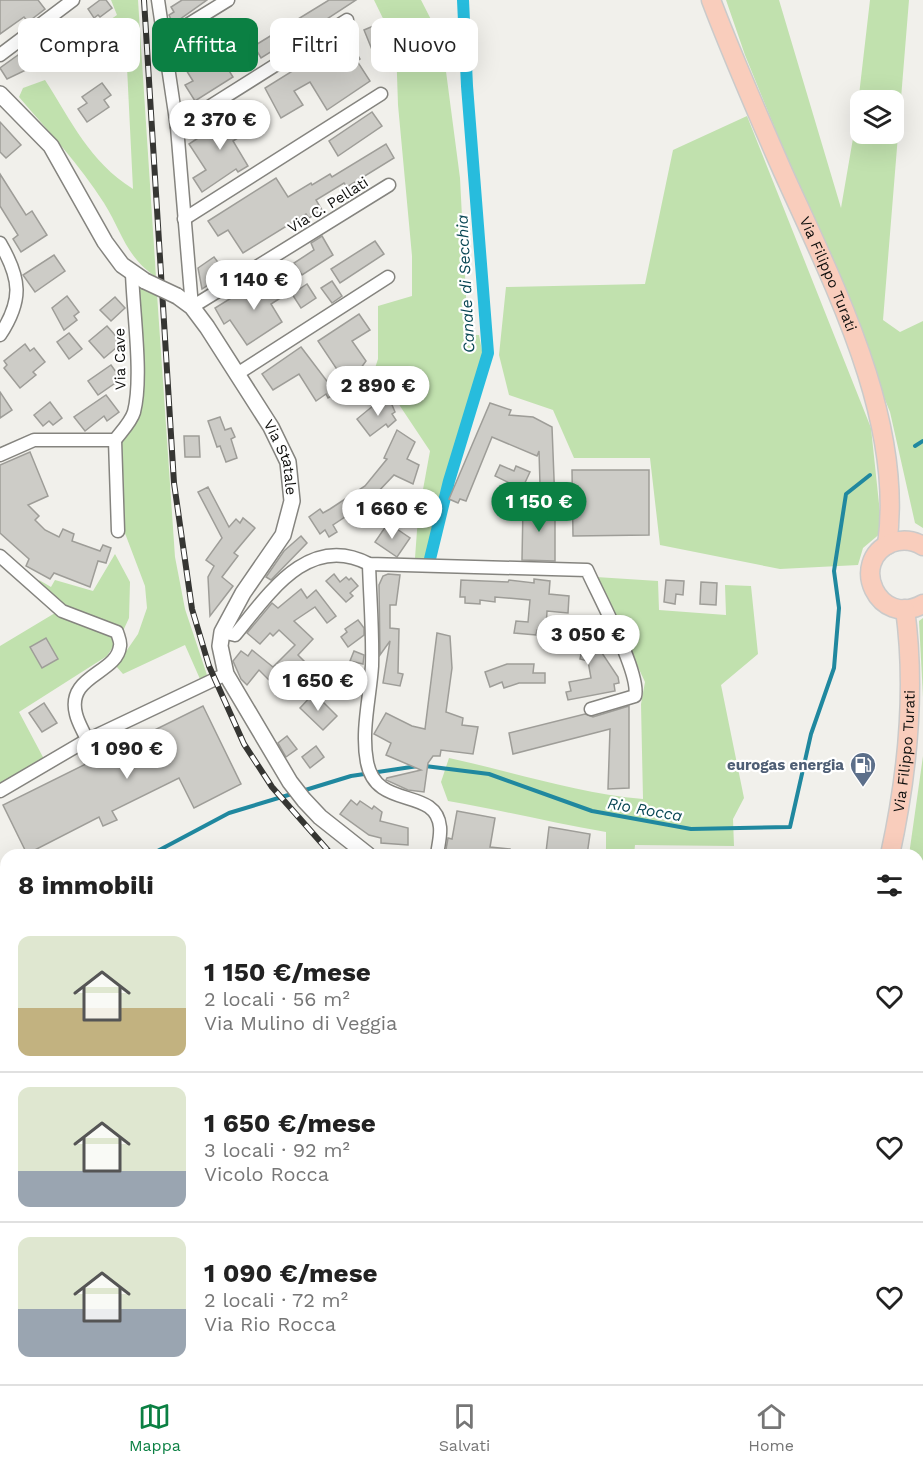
<!DOCTYPE html>
<html lang="it">
<head>
<meta charset="utf-8">
<style>
  body { margin:0; font-family:"Work Sans",sans-serif; background:#f2f2f2; color:#222; height:100vh; display:flex; flex-direction:column; font-size:22px; white-space:nowrap }
  * { box-sizing:border-box; margin:0 }
  p { font-size:20px; color:#767676 }
  .icon { flex:none; width:33px; height:33px; fill:none; stroke:currentColor; stroke-width:2; stroke-linecap:round; stroke-linejoin:round }
  .map { position:relative; flex:1; overflow:hidden }
  .sheet { position:absolute; left:0px; top:849px; width:924px; height:536px; display:flex; flex-direction:column; background:#fff; border-radius:18px 18px 0 0; box-shadow:0 6px 24px #0002 }
  .sheet>* { flex:none }
  .guide { position:absolute; left:18px; top:18px; width:600px; height:54px; display:flex; gap:12px }
  .controls { position:absolute; left:850px; top:90px; display:grid; gap:12px }
  .controls a { display:grid; place-items:center; width:54px; height:54px; border-radius:12px; background:#fff; box-shadow:0 6px 24px #0002; font-size:30px }
  .price { position:absolute; translate:-50% -51px; padding:0 14px; border-radius:21px; background:#fff; color:#222; font-size:20px; line-height:39px; filter:drop-shadow(0 2px 3px #0008) }
  .price::after { content:''; position:absolute; left:50%; top:36px; width:18px; height:14px; margin-left:-9px; background:inherit; clip-path:polygon(0 0,100% 0,50% 100%) }
  .price.current { background:#0b8043; color:#fff }
  ul { padding:0; list-style:none }
  li { display:flex; align-items:center; gap:18px; height:150px; padding:0 18px }
  li+li { border-top:2px solid #e0e0e0 }
  li span { display:grid; place-items:center; flex:none; width:168px; height:120px; border-radius:12px; color:#555 }
  li>.icon { margin-inline-start:auto }
  span .icon { width:72px; height:72px; fill:#fffc; stroke-width:1 }
  li b { font-size:26px }
  h2 { display:flex; justify-content:space-between; align-items:center; height:72px; padding:0 18px; font-size:26px }
  .pill { padding:0 21px; border-radius:12px; background:#fff; box-shadow:0 6px 24px #0002; font-size:21px; line-height:54px }
  .pill.current { background:#0b8043; color:#fff }
  .menu { display:flex; justify-content:space-around; align-items:center; height:84px; border-top:2px solid #e0e0e0; background:#fff; font-size:16px; color:#767676 }
  .menu a { display:grid; justify-items:center; gap:3px }
  .menu .current { color:#0b8043 }
  .map>svg:first-child { display:block }
  .green { fill:#c1e1ae; fill-rule:evenodd }
  .water { fill:#27bcdd; stroke:#20889f; stroke-width:1.5 }
  .lines { fill:none; stroke-linecap:round; stroke-linejoin:round }
  .stream { stroke:#20889f; stroke-width:4 }
  .canal { stroke:#27bcdd; stroke-width:12 }
  .building { fill:#cdccc7; stroke:#9e9d98; stroke-width:1.5 }
  .minor-casing { stroke:#85847f; stroke-width:15 }
  .tertiary-casing { stroke:#85847f; stroke-width:18 }
  .primary-casing { stroke:#cacaca; stroke-width:21 }
  .minor { stroke:#fff; stroke-width:12 }
  .tertiary { stroke:#fff; stroke-width:15 }
  .primary { stroke:#f9cdbc; stroke-width:18 }
  .rail-casing { stroke:#363633; stroke-width:6 }
  .rail { stroke:#fff; stroke-width:4; stroke-dasharray:11; stroke-linecap:butt }
  .tertiary-bridge-casing { stroke:#85847f; stroke-width:18; stroke-linecap:butt }
  .tertiary-bridge { stroke:#fff; stroke-width:15 }
  .labels { text-anchor:middle; stroke-width:4.5; stroke-linejoin:round; paint-order:stroke }
  .street-label { font-size:15px; fill:#10100e; stroke:#fff }
  .service-label { font-size:15px; font-weight:bold; fill:#4e5e75; stroke:#fff; text-anchor:end }
  .water-label { font-size:16px; font-style:italic; fill:#094754; stroke:#fff }
</style>
</head>
<body>
<div class="map">
<svg width="923" height="1384" viewBox="0 0 923 1384">
  <rect width="100%" height="100%" fill="#f1f0eb"/>
  <g class="green">
    <path d="M111 0H138L156 277C126 257 122 232 104 203 80 165 48 131 19 97L23 88 45 80C72 122 89 161 133 189L126 47 99 45 62 70 50 61 117 15Z"/>
    <path d="M374 0H421L442 41 460 178 468 335H479L483 356 425 561 415 558 418 517 430 451 392 394 371 380 378 359V306L412 296V256L398 105 396 45Z"/>
    <path d="M726 0H779L841 208 856 121 870 0H909L883 320 900 332 923 321V528L915 523 890 412 745 55ZM861 100H894V134H861Z"/>
    <path d="M747 116 871 428 882 532 863 548 858 565 780 569 660 545 650 458H574L553 410 509 395 499 355 506 287 645 284 673 150Z"/>
    <path d="M137 283 157 294 175 557 185 609 207 675 200 679 185 645 123 674 116 666 138 634 147 608 145 586 123 528 122 441 138 418 142 389Z"/>
    <path d="M115 554 130 582 129 618 123 631 107 656 19 712 44 759 0 785V646L55 613 39 580 51 587 55 580 93 591Z"/>
    <path d="M596 577 658 581 659 610 726 615 725 585 751 586 758 654 721 685 744 798 733 819 734 846 635 845 634 855H606V832C553 823 501 810 448 801L441 782 449 758C514 772 576 793 643 799L641 704 645 682Z"/>
    <path d="M923 618V697L919 621Z"/>
    <path d="M923 756V1019L918 1024V855H909Z"/>
    <path d="M0 887 6 907V1211L0 1218Z"/>
    <path d="M918 1364 923 1371V1384H740L742 1378H918Z"/>
    <path d="M584 1378H697V1379L695 1384H583Z"/>
    <path d="M113 1379 336 1378V1384H111Z"/>
  </g>
  <g class="water">
    <path d="M923 1019V1179L918 1177V1024Z"/>
    <path d="M918 1205 923 1207V1371L918 1364Z"/>
  </g>
  <g class="lines">
    <g class="stream">
      <path d="M915 446 923 441"/>
      <path d="M425 766 489 774 592 811 691 829 790 827 811 734 834 668 839 608 834 571 846 494 870 475"/>
      <path d="M302 791 351 776 418 766"/>
      <path d="M150 855 229 813 295 793"/>
      <path d="M0 935 6 932"/>
    </g>
    <path class="canal" d="M430 559 449 481 488 353 467 86 463 0"/>
  </g>
  <g class="building">
    <path d="M0 0H38L45 9 28 22 24 17 0 34Z"/>
    <path d="M100 0H106L112 8 100 17 98 15 94 18 88 9Z"/>
    <path d="M182 0H207L173 24 169 15 174 12 171 7Z"/>
    <path d="M329 0H356L290 43 291 45 282 51 280 46 261 58 254 46Z"/>
    <path d="M65 24 73 35 51 52 42 41Z"/>
    <path d="M378 24 387 47 373 52 364 30Z"/>
    <path d="M226 25 236 41 220 52 209 36Z"/>
    <path d="M347 37 360 59 357 61 370 81 327 110 310 82 294 91 303 105 281 118 265 88Z"/>
    <path d="M193 48 207 71 223 61 233 77 195 101 185 85 193 81 178 57Z"/>
    <path d="M18 55 28 69 7 79 0 68Z"/>
    <path d="M102 83 111 95 104 100 109 107 87 122 78 109 87 103 82 97Z"/>
    <path d="M239 111 252 129 233 141 248 166 238 172 236 169 202 192 193 178 206 170 189 144Z"/>
    <path d="M372 112 382 126 338 156 329 141Z"/>
    <path d="M0 122 21 145 6 158 0 152Z"/>
    <path d="M386 144 394 158 347 187 344 183 316 200 322 210 309 218 306 214 243 253 228 230 218 236 208 221 276 178 288 197 311 183 312 185 330 174 332 177Z"/>
    <path d="M0 174 26 215 32 211 47 235 21 252 13 239 18 235 0 206Z"/>
    <path d="M322 236 333 255 302 275 294 263 314 250 311 243Z"/>
    <path d="M375 241 384 254 340 283 331 269Z"/>
    <path d="M54 255 65 271 35 292 23 275Z"/>
    <path d="M214 257 226 273 202 289 198 268Z"/>
    <path d="M281 277 290 292 271 304 282 322 247 345 230 320 224 324 215 308 244 290 248 297Z"/>
    <path d="M332 281 342 296 332 303 321 288Z"/>
    <path d="M307 284 316 298 301 308 292 294Z"/>
    <path d="M67 296 79 312 74 316 77 320 64 330 52 308Z"/>
    <path d="M115 297 125 308 111 321 100 310Z"/>
    <path d="M359 314 370 330 352 341 366 361 348 386 318 341Z"/>
    <path d="M107 326 122 343 104 358 89 341Z"/>
    <path d="M69 333 82 349 69 359 57 342Z"/>
    <path d="M25 344 30 351 34 348 45 362 33 372 36 375 20 388 4 368 7 365 4 361Z"/>
    <path d="M301 347 336 393 328 398 326 394 316 401 299 374 273 390 262 374Z"/>
    <path d="M111 365 121 379 98 395 88 381Z"/>
    <path d="M0 392 12 410 0 418Z"/>
    <path d="M106 395 119 412 107 421 104 416 85 431 74 417Z"/>
    <path d="M385 396 392 405 395 412 392 414 396 420 388 427 386 424 370 436 357 419Z"/>
    <path d="M50 402 62 418 53 425 49 421 43 426 34 415Z"/>
    <path d="M490 403 511 410 509 415 533 417 552 427 555 504 545 499V486L540 485 539 451 537 456 492 437 466 501 460 499 458 503 449 499Z"/>
    <path d="M220 417 225 430 231 428 235 437 231 439 237 458 226 462 220 446 217 447 208 421Z"/>
    <path d="M397 430 415 442 407 459 419 465 413 484 394 475 376 494 388 504 380 515 371 508 355 519 351 513 333 525 337 532 329 537 325 530 320 534 309 517 320 509 323 513 330 509 365 486 387 459 384 458Z"/>
    <path d="M184 436H199L200 457H185Z"/>
    <path d="M30 452 48 496 28 505 39 516 35 520 45 530 59 537 63 529 74 534 72 541 100 551 103 545 111 548 106 563 98 561 90 587 54 573 50 579 26 566 29 559 0 533V465Z"/>
    <path d="M500 465 514 471 516 466 530 472 522 489 495 476Z"/>
    <path d="M572 470H649V535L573 536Z"/>
    <path d="M208 487 229 527 236 519 240 523 243 518 255 528 234 553 238 556 222 577 233 586 210 616 208 577 214 566 206 560 222 538 198 492Z"/>
    <path d="M523 506H555V561L522 560Z"/>
    <path d="M388 523 410 538 397 557 375 542Z"/>
    <path d="M301 536 307 543 271 580 266 577 284 551Z"/>
    <path d="M334 574 340 582 346 577 349 580 351 578 358 586 350 593 353 596 346 602 326 581Z"/>
    <path d="M388 574 400 575 396 605H390V628L399 629 398 673 403 674 400 686 383 683 390 641 380 655 379 585 383 576Z"/>
    <path d="M534 579 550 581 549 594 569 596 568 613 547 611 546 630H537L536 635 514 633 516 621 528 622 530 600 495 597V602L480 600V604L465 603V597H460L461 580 508 582 509 580 534 583Z"/>
    <path d="M666 580 684 581 683 595 676 594 675 604 664 602Z"/>
    <path d="M701 582 717 583 716 605 700 604Z"/>
    <path d="M301 589 307 598 316 590 336 616 327 623 315 607 294 621 313 639 298 655 311 668 284 695 259 670 247 685 241 679 233 661 241 651 248 656 252 650 273 667 295 645 279 630 273 636 270 633 260 644 247 633 272 603 278 608Z"/>
    <path d="M358 620 364 628V635L348 647 341 637 347 632 345 629Z"/>
    <path d="M556 632 590 635 618 677 619 683 614 684 615 691 568 700 566 692 571 691 569 682 591 678 588 661 580 659 582 650 555 648Z"/>
    <path d="M437 633 450 636 452 668 446 712 463 718 462 725 478 727 473 754 441 750 440 756H433L428 763 424 792 408 790 386 780 387 778 421 770 386 755 391 743 374 734 386 713 412 726 425 729Z"/>
    <path d="M46 638 58 659 42 668 30 647Z"/>
    <path d="M354 651 364 655 363 664 350 661Z"/>
    <path d="M507 664H534L533 673H545V683H519L504 688 502 682 490 687 485 672Z"/>
    <path d="M349 668 363 677 352 696 336 685Z"/>
    <path d="M314 693 337 716 323 730 300 708Z"/>
    <path d="M44 703 57 723 42 732 29 713Z"/>
    <path d="M203 706 241 784 194 808 179 778 112 811 117 820 103 826 99 817 27 854 3 805Z"/>
    <path d="M629 706V788L608 789 610 729 513 754 509 733 585 714 593 717Z"/>
    <path d="M287 736 297 749 286 757 278 743Z"/>
    <path d="M316 746 324 757 310 768 302 757Z"/>
    <path d="M351 800 357 805 360 801 372 809 374 806 382 812 380 821 408 828V845L381 843V838L369 835 340 814Z"/>
    <path d="M457 811 495 818 490 847 510 849 509 855H445L448 838 452 839Z"/>
    <path d="M549 827 590 834 587 855 546 852Z"/>
  </g>
  <g class="lines">
    <g class="minor-casing">
      <g id="minor">
        <path d="M158 0 177 127 192 307 389 185"/>
        <path d="M163 40 228 0"/>
        <path d="M0 55 73 0"/>
        <path d="M177 127 347 20"/>
        <path d="M184 219 381 94"/>
        <path d="M0 243C21 279 23 300 0 335"/>
        <path d="M237 374 388 277"/>
        <path d="M115 440 118 531"/>
        <path d="M0 455 34 440H115C121 432 131 422 134 412 143 377 133 311 132 272"/>
        <path d="M0 556 62 611 117 632C118 636 121 642 120 646 117 674 66 675 76 714 78 723 84 732 87 740"/>
        <path d="M369 564C370 598 373 632 372 666 370 697 361 731 367 762 376 811 436 786 440 827 441 836 438 846 437 855"/>
        <path d="M222 632 235 635C268 595 308 532 369 564L587 570C598 595 641 674 635 696L591 709"/>
        <path d="M0 791 87 740 226 674"/>
        <path d="M389 1384 390 1378"/>
        <path d="M573 1384 574 1378"/>
      </g>
    </g>
    <g class="tertiary-casing">
      <g id="tertiary">
        <path d="M0 94 51 146 105 242 122 265 145 281"/>
        <path id="s1" d="M177 296 192 307 207 327 271 427 288 462 292 501 283 535 243 593 222 632 220 646 226 674 290 782 304 800 320 817 368 855"/>
        <path d="M918 1194 923 1196"/>
      </g>
    </g>
    <g class="primary-casing">
      <g id="primary">
        <path id="s2" d="M711 0C733 58 758 115 783 172 833 283 905 421 887 545"/>
        <path d="M923 546C913 540 902 539 891 543 848 561 878 629 923 604"/>
        <path id="s3" d="M890 855C907 777 916 689 905 609"/>
        <path d="M728 1384 729 1378"/>
      </g>
    </g>
    <use href="#minor" class="minor"/>
    <use href="#tertiary" class="tertiary"/>
    <use href="#primary" class="primary"/>
    <g class="rail-casing">
      <g id="rail">
        <path d="M144 0 174 483 192 609 209 666 244 744 272 787 332 855"/>
        <path d="M918 1186 923 1188"/>
      </g>
    </g>
    <use href="#rail" class="rail"/>
    <g class="tertiary-bridge-casing">
      <path id="tertiary-bridge" d="M145 281 177 296"/>
    </g>
    <use href="#tertiary-bridge" class="tertiary-bridge"/>
  </g>
  <defs>
    <g id="fuel-pin" transform="scale(1.35)"><path d="M0 17L-7.5 6A9.5 9.5 0 1 1 7.5 6Z" fill="#5c6f8a" stroke="#fff"/><path d="M-5.5-6h7V0h2V4h1.3V-2.5L3-4.5l.8-.8L6-3V5H2.5V1h-1V6h-7ZM-4.2-4.7v3.2H.2V-4.7Z" fill="#fff"/></g>
  </defs>
  <g fill-rule="evenodd">
    <use href="#fuel-pin" x="863" y="765"/>
  </g>
  <g class="labels">
    <g class="street-label">
      <text transform="translate(328 205) rotate(-32)" y="5">Via C. Pellati</text>
      <text dy="5" stroke="none"><textPath href="#s2" startOffset="298">Via Filippo Turati</textPath></text>
      <text transform="translate(120 359) rotate(-91)" y="5">Via Cave</text>
      <text dy="5" stroke="none"><textPath href="#s1" startOffset="195">Via Statale</textPath></text>
      <text dy="5" stroke="none"><textPath href="#s3" startOffset="105">Via Filippo Turati</textPath></text>
    </g>
    <g class="service-label">
      <text x="844" y="770">eurogas energia</text>
    </g>
    <g class="water-label">
      <text transform="translate(465 284) rotate(-93)" y="6">Canale di Secchia</text>
      <text transform="translate(645 809) rotate(10)" y="6">Rio Rocca</text>
    </g>
  </g>
</svg>
<div class="controls">
<a><svg class="icon" aria-label="layers" viewBox="0 0 24 24"><path d="M12 4l9 5-9 5-9-5zM3 14l9 5 9-5"/></svg></a>
</div>
<b class="price" style="left:220px;top:151px">2 370 €</b>
<b class="price" style="left:254px;top:311px">1 140 €</b>
<b class="price" style="left:378px;top:417px">2 890 €</b>
<b class="price current" style="left:539px;top:533px">1 150 €</b>
<b class="price" style="left:392px;top:540px">1 660 €</b>
<b class="price" style="left:588px;top:666px">3 050 €</b>
<b class="price" style="left:318px;top:712px">1 650 €</b>
<b class="price" style="left:127px;top:780px">1 090 €</b>
<div class="guide">
<a class="pill">Compra</a>
<a class="pill current">Affitta</a>
<a class="pill">Filtri</a>
<a class="pill">Nuovo</a>
</div>
<section class="sheet">
<h2>8 immobili<svg class="icon" aria-label="filters" viewBox="0 0 24 24"><path d="M4 7h16M4 17h16"/><circle cx="9" cy="7" r="2"/><circle cx="15" cy="17" r="2"/></svg></h2>
<ul>
<li><span style="background:linear-gradient(#dfe7d0 60%,#c2b280 0)"><svg class="icon" aria-label="home" viewBox="0 0 24 24"><path d="M3 11l9-7 9 7M6 9v11h12V9"/></svg></span><div><b>1 150 €/mese</b><p>2 locali · 56 m²</p><p>Via Mulino di Veggia</p></div><svg class="icon" aria-label="heart" viewBox="0 0 24 24"><path d="M12 20l-8-8c-3-5 5-10 8-4 3-6 11-1 8 4z"/></svg></li>
<li><span style="background:linear-gradient(#dfe7d0 70%,#9aa5b1 0)"><svg class="icon" aria-label="home" viewBox="0 0 24 24"><path d="M3 11l9-7 9 7M6 9v11h12V9"/></svg></span><div><b>1 650 €/mese</b><p>3 locali · 92 m²</p><p>Vicolo Rocca</p></div><svg class="icon" aria-label="heart" viewBox="0 0 24 24"><path d="M12 20l-8-8c-3-5 5-10 8-4 3-6 11-1 8 4z"/></svg></li>
<li><span style="background:linear-gradient(#dfe7d0 60%,#9aa5b1 0)"><svg class="icon" aria-label="home" viewBox="0 0 24 24"><path d="M3 11l9-7 9 7M6 9v11h12V9"/></svg></span><div><b>1 090 €/mese</b><p>2 locali · 72 m²</p><p>Via Rio Rocca</p></div><svg class="icon" aria-label="heart" viewBox="0 0 24 24"><path d="M12 20l-8-8c-3-5 5-10 8-4 3-6 11-1 8 4z"/></svg></li>
</ul>
</section>
</div>
<nav class="menu">
<a class="current"><svg class="icon" aria-label="map" viewBox="0 0 24 24"><path d="M3 6l6-2 6 2 6-2v14l-6 2-6-2-6 2zM9 4v14M15 6v14"/></svg>Mappa</a>
<a><svg class="icon" aria-label="saved" viewBox="0 0 24 24"><path d="M7 4h10v16l-5-4-5 4z"/></svg>Salvati</a>
<a><svg class="icon" aria-label="home" viewBox="0 0 24 24"><path d="M3 11l9-7 9 7M6 9v11h12V9"/></svg>Home</a>
</nav>
</body>
</html>
